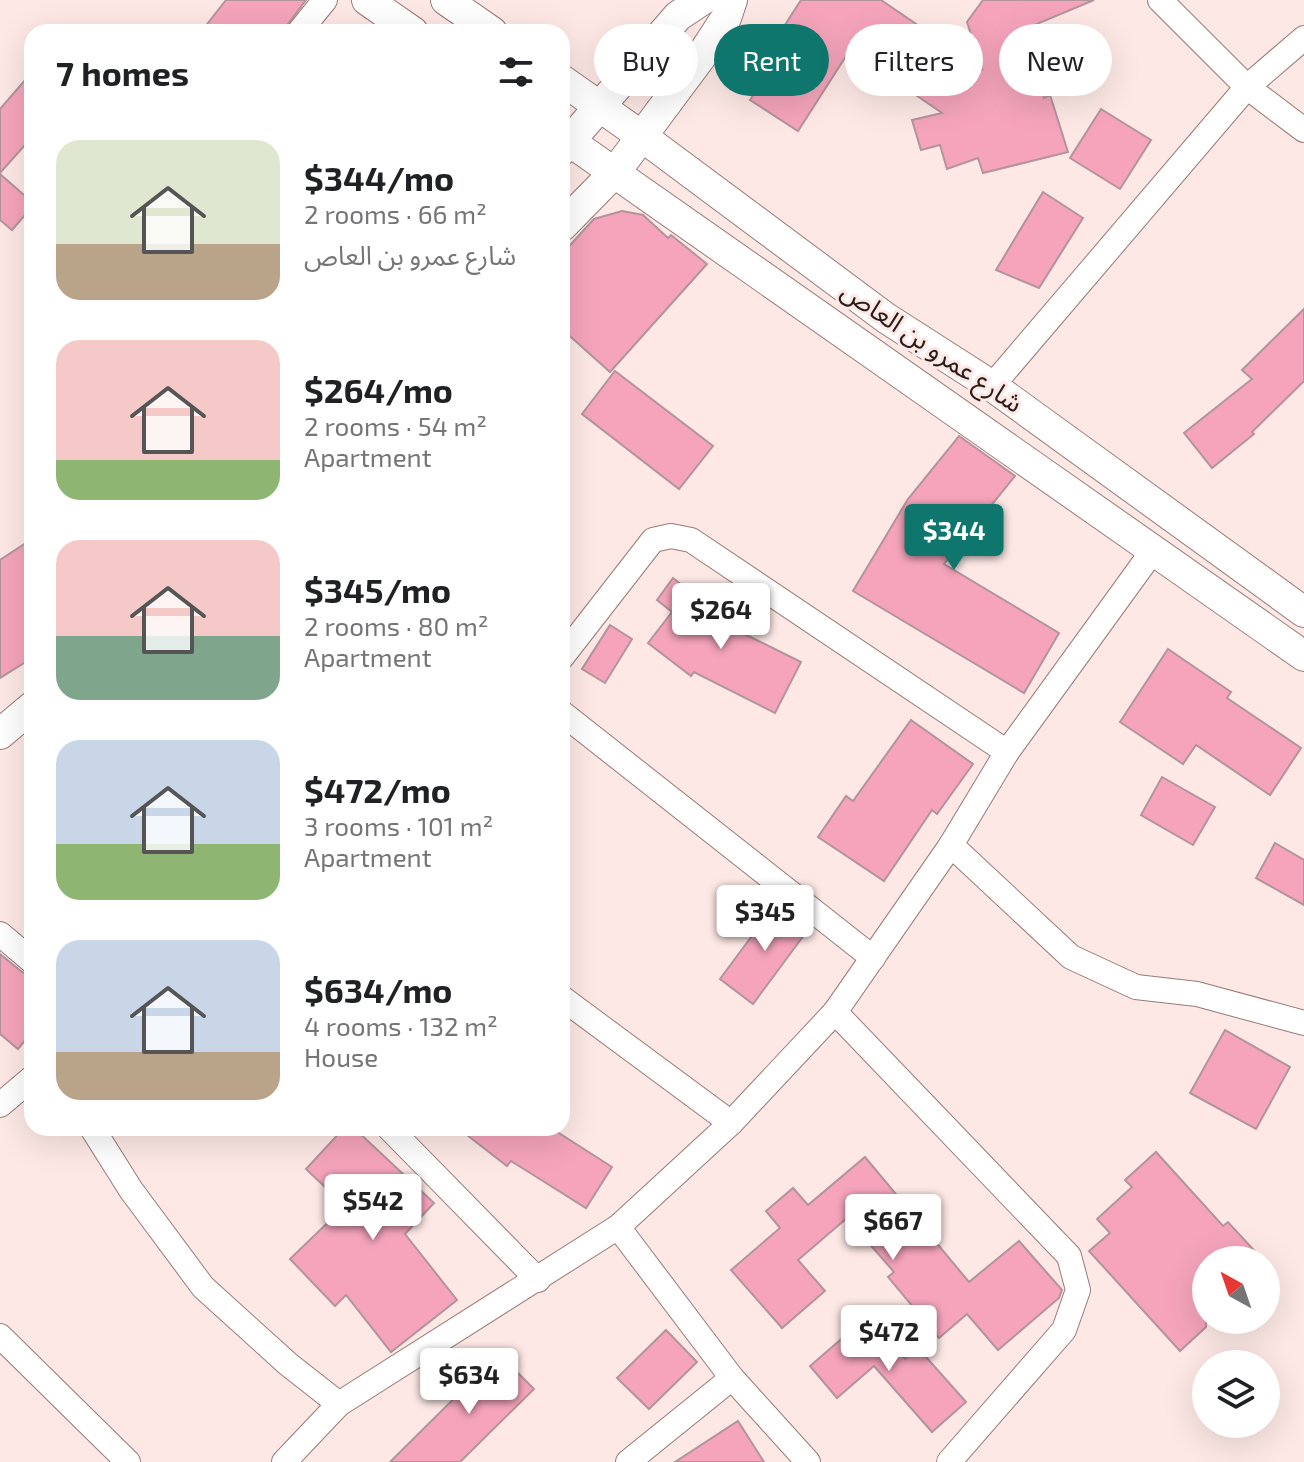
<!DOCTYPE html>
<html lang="en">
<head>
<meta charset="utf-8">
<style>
  body { margin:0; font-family:"Exo 2","Noto Sans Arabic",sans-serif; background:#f6f6f6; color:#202124; height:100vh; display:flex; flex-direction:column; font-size:30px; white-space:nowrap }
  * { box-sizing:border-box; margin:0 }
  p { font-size:26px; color:#757577 }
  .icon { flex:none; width:44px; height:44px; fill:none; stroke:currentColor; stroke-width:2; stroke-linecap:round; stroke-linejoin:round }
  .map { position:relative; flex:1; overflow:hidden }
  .details { position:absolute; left:24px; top:24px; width:546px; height:1112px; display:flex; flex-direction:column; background:#fff; border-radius:24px; box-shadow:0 8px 32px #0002 }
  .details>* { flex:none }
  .top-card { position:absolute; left:594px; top:24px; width:590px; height:72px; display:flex; gap:16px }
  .needle { width:52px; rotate:320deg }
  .controls { position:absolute; left:1192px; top:1246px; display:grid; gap:16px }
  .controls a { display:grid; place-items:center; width:88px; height:88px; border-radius:50%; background:#fff; box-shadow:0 8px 32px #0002; font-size:40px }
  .price { position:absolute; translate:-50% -68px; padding:0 18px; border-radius:8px; background:#fff; color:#222; font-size:26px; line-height:52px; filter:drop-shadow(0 2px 4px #0008) }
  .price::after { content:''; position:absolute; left:50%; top:48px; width:24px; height:18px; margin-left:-12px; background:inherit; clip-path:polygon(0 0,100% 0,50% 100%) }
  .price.current { background:#0f766e; color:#fff }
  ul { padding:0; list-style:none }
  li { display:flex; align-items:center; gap:24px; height:200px; padding:0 32px }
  li span { display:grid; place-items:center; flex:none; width:224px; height:160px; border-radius:24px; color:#555 }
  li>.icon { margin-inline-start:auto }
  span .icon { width:96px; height:96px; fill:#fffc; stroke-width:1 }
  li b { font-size:34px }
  h2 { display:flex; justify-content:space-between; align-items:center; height:96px; padding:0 32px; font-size:34px }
  .pill { padding:0 28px; border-radius:36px; background:#fff; box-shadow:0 8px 32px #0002; font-size:28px; line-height:72px }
  .pill.current { background:#0f766e; color:#fff }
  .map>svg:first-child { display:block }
  .building { fill:#f5a4bb; stroke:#b3949c; stroke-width:2 }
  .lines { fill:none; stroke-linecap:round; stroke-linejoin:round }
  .minor-casing { stroke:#987a76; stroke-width:26 }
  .tertiary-casing { stroke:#987a76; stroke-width:32 }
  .minor { stroke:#fff; stroke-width:24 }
  .tertiary { stroke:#fff; stroke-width:30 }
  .labels { text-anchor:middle; stroke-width:6; stroke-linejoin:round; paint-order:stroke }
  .street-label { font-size:26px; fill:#281c1a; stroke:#fde8e5 }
</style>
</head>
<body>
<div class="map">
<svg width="1304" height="1462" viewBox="0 0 1304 1462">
  <rect width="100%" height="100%" fill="#fde8e5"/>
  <g class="building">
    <path d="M226 0H306L282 32H201Z"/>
    <path d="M801 0H881L982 69 967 22 983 0H1094L1027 28 1044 98 1050 95 1068 152 983 173 978 158 947 169 940 145 921 150 912 120 942 113 850 50 798 131 750 100 792 34 783 28Z"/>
    <path d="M32 72V137L0 173V109Z"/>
    <path d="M1101 109 1151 140 1120 189 1070 158Z"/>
    <path d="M0 174 32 202V207L12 230 0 220Z"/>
    <path d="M1043 192 1083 218 1039 288 996 270Z"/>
    <path d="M622 211 643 215 668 238 671 235 707 264 610 372 562 329V254L594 219Z"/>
    <path d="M1304 309V381L1252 432 1254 434 1212 468 1184 433 1252 379 1242 370Z"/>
    <path d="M615 371 713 446 679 489 582 414Z"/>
    <path d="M959 436 1015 476 944 564 1059 633 1024 693 853 591 908 499Z"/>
    <path d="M32 539V658L0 678V560Z"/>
    <path d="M673 578 718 613 714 619 801 662 775 713 694 672 691 676 648 643 672 612 657 600Z"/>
    <path d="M610 625 632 639 605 683 582 669Z"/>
    <path d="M1168 649 1231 692 1227 698 1301 748 1270 795 1196 745 1183 764 1120 722Z"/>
    <path d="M911 720 973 764 937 814 932 810 884 881 818 837 846 796 853 801Z"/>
    <path d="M1162 777 1215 807 1193 845 1141 815Z"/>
    <path d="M1275 843 1304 860V905L1256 878Z"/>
    <path d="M777 902 810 927 753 1004 720 979Z"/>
    <path d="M0 954 22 972 32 976V1032L18 1049 0 1034Z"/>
    <path d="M1225 1030 1290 1067 1256 1129 1190 1093Z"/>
    <path d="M344 1128H354L434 1203 405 1234 457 1300 391 1352 346 1295 335 1306 290 1259 345 1206 306 1169Z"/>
    <path d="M458 1128H551L612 1167 586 1208 511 1161 507 1166Z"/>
    <path d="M1156 1152 1223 1226 1228 1222 1263 1260H1206V1327L1180 1351 1089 1251 1110 1233 1097 1219 1132 1187 1125 1180Z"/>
    <path d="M865 1157 969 1282 1019 1241 1062 1290 1059 1298 998 1350 967 1314 939 1338 888 1277 894 1272 847 1218 798 1260 825 1291 782 1328 731 1270 780 1228 766 1211 793 1188 808 1205Z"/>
    <path d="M868 1316 905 1359 918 1348 966 1402 932 1432 874 1366 837 1398 810 1366Z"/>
    <path d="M666 1330 697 1362 649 1409 617 1378Z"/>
    <path d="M499 1354 534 1389 460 1462H390Z"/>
    <path d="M738 1421 764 1462H675Z"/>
  </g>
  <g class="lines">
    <g class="minor-casing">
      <g id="minor">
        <path d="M1160 0 1247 87 1304 130"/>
        <path d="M299 32 325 0"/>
        <path d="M992 386 1247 87 1304 38"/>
        <path d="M562 657 653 540 671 536 691 540 1007 752"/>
        <path d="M562 713 873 958"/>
        <path d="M951 845 1071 957 1136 987 1197 994 1304 1023"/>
        <path d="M0 934 32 961"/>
        <path d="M562 998 731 1123"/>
        <path d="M835 1012 1069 1256 1078 1290 1064 1330 949 1462"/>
        <path d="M0 1105 32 1078"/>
        <path d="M92 1128 131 1190 203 1287 288 1364 339 1404"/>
        <path d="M389 1128 538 1280"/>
        <path d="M618 1227 732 1378 808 1462"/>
        <path d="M0 1336 128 1462"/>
        <path d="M284 1462 339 1404 618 1227 731 1123 835 1012 951 845 1007 752 1152 552"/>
        <path d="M628 1462 732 1378"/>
      </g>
    </g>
    <g class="tertiary-casing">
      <g id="tertiary">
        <path d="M367 0 413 32"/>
        <path d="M446 0 492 32"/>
        <path d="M562 80 640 135 886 318 992 386 1304 612"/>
        <path d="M562 136 1304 656"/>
        <path d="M562 150 678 16 702 0"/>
        <path d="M562 226 616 171 700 58 726 18 732 0"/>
        <path d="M0 734 32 707"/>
      </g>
    </g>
    <use href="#minor" class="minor"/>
    <use href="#tertiary" class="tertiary"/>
  </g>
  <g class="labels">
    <g class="street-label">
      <text transform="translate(932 347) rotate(34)" y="9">شارع عمرو بن العاص</text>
    </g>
  </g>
</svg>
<div class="controls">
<a><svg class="needle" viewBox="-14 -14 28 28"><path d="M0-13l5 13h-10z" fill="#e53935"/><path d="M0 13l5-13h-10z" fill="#757577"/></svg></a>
<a><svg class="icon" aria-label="layers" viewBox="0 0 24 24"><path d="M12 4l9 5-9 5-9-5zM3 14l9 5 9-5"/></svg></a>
</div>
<b class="price current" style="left:954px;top:572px">$344</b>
<b class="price" style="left:721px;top:651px">$264</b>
<b class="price" style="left:765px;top:953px">$345</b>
<b class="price" style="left:373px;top:1242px">$542</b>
<b class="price" style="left:893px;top:1262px">$667</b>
<b class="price" style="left:889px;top:1373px">$472</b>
<b class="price" style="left:469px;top:1416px">$634</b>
<div class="top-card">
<a class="pill">Buy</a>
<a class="pill current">Rent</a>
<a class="pill">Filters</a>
<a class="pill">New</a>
</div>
<section class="details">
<h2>7 homes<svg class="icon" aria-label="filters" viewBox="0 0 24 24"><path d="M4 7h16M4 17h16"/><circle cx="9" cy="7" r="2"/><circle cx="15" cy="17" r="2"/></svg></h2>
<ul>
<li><span style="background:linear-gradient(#dfe7d0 65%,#b9a48a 0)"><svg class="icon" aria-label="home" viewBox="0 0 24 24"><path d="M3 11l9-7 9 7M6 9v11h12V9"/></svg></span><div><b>$344/mo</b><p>2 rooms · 66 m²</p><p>شارع عمرو بن العاص</p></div></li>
<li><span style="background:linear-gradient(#f6c9c9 75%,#8fb573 0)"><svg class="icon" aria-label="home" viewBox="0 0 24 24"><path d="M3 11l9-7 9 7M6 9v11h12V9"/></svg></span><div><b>$264/mo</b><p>2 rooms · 54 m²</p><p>Apartment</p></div></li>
<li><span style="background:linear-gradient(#f6c9c9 60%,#7fa58c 0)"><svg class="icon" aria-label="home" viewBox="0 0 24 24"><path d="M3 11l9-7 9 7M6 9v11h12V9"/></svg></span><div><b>$345/mo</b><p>2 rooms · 80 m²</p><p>Apartment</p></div></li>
<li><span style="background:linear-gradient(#c9d6e8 65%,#8fb573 0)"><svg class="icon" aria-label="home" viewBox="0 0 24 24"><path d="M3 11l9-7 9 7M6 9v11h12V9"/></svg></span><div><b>$472/mo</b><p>3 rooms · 101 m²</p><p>Apartment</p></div></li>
<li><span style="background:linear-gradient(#c9d6e8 70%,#b9a48a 0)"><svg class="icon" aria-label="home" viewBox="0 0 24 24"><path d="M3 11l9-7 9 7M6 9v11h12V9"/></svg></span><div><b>$634/mo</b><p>4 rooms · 132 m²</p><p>House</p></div></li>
</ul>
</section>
</div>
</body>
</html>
